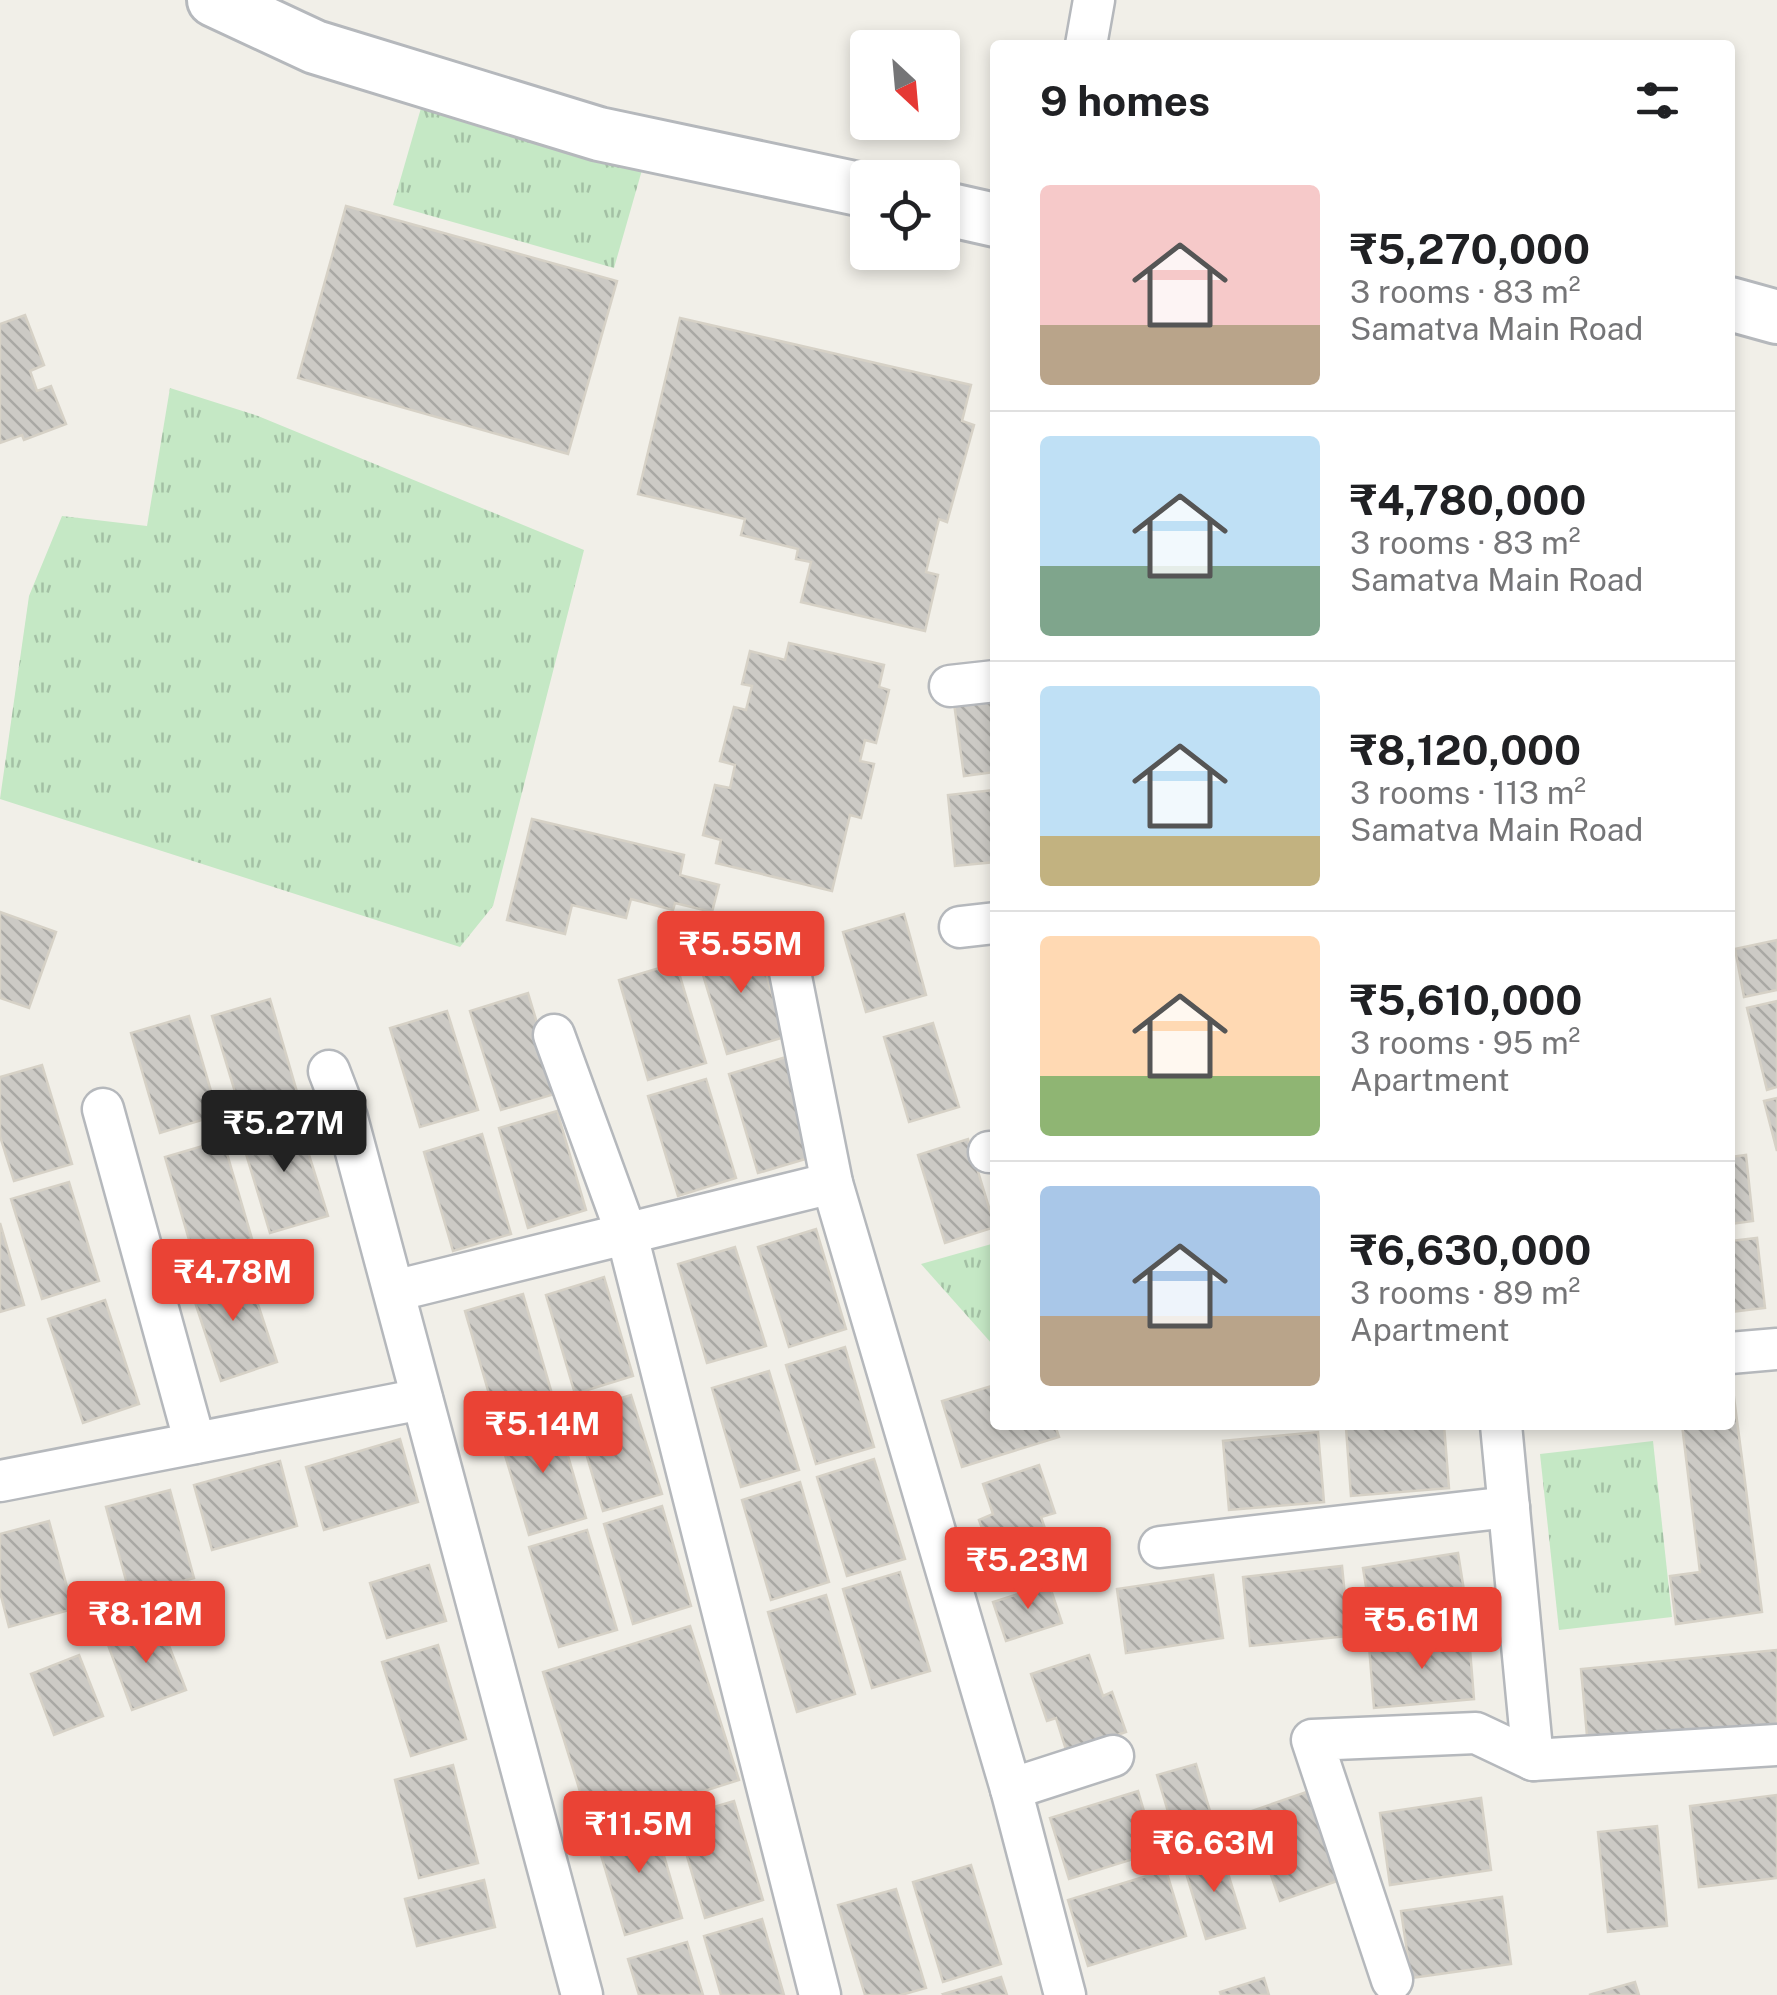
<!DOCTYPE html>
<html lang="en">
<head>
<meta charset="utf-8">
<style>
  body { margin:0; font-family:"Public Sans",sans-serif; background:#f6f6f6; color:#202124; height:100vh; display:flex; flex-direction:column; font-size:38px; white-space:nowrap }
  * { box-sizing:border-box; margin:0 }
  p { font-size:32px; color:#757577 }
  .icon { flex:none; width:55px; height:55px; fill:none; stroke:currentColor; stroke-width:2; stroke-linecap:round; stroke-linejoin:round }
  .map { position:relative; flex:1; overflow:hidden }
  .drawer { position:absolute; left:990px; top:40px; width:745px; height:1390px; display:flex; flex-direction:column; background:#fff; border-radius:10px; box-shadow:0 5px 15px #0003 }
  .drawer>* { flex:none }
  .needle { width:65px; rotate:154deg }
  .fabs { position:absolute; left:850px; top:30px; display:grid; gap:20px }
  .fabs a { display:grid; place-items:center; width:110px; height:110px; border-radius:10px; background:#fff; box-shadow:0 5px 15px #0003; font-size:50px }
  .price { position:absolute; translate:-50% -85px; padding:0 22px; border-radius:10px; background:#ea4335; color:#fff; font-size:32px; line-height:65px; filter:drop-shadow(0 2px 5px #0008) }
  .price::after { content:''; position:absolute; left:50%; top:60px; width:30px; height:22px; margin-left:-15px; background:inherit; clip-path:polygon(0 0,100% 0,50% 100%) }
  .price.selected { background:#222; color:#fff }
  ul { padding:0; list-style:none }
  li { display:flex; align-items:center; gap:30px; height:250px; padding:0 50px }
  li+li { border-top:2px solid #e0e0e0 }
  li span { display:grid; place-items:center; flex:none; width:280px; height:200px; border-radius:10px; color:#555 }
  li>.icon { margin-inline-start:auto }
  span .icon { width:120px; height:120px; fill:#fffc; stroke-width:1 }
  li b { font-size:42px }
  h2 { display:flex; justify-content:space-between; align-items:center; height:120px; padding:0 50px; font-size:42px }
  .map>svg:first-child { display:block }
  .grass { fill:url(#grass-tufts) }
  .building { fill:url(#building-back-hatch); stroke:#d6d1c6; stroke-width:2.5 }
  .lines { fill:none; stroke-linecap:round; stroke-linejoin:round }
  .minor-casing { stroke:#b5b8bc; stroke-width:45 }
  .tertiary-casing { stroke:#b5b8bc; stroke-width:58 }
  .minor { stroke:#fff; stroke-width:40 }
  .tertiary { stroke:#fff; stroke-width:52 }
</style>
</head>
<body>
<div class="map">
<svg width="1777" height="1995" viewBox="0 0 1777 1995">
  <defs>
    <pattern id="grass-tufts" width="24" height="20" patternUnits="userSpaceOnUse" patternTransform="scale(2.5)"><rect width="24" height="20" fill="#c5e8c5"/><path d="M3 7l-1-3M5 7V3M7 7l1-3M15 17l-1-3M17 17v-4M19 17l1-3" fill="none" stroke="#a3c0a4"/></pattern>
    <pattern id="building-back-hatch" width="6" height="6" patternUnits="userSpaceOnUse" patternTransform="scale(2.5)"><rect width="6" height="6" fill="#cccac5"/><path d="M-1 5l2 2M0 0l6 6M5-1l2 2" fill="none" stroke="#a9a8a4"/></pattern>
  </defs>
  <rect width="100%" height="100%" fill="#f1efe8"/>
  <g class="grass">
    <path d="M421 108 642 170 614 268 393 205Z"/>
    <path d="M170 388 258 416 584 550 493 906 460 947 0 799 29 596 62 516 147 526Z"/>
    <path d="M995 1243V1344L993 1345 921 1264Z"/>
    <path d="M1653 1441 1672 1617 1559 1630 1540 1454Z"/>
  </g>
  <g class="building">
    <path d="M346 206 617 281 568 454 298 378Z"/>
    <path d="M25 315 44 365 30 371 37 391 51 386 66 424 24 440 22 435 0 443V324Z"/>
    <path d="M680 318 971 385 962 421 974 425 947 522 939 519 926 572 938 575 925 631 801 602 811 562 796 559 798 549 741 535 745 519 638 494Z"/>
    <path d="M789 643 884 665 879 687 889 690 876 743 865 740 860 761 874 764 861 818 850 815 832 891 716 863 721 840 703 835 715 785 730 788 735 765 720 761 734 707 746 710 752 686 742 684 750 651 785 660Z"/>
    <path d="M995 697V772L964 776 954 703Z"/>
    <path d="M995 790V862L955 866 948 795Z"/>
    <path d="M532 819 684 855 680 875 719 885 712 912 675 903 673 910 631 899 626 918 572 905 565 934 507 920Z"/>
    <path d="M0 912 56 932 29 1008 0 998Z"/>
    <path d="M904 914 926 995 866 1012 843 932Z"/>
    <path d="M755 937 785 1037 727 1054 697 955Z"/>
    <path d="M1777 940V990L1744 997 1735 949Z"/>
    <path d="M676 963 706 1063 648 1080 619 980Z"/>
    <path d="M528 993 558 1093 501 1110 470 1011Z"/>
    <path d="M270 999 299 1099 242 1115 212 1016Z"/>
    <path d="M1777 1001V1087L1767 1090 1747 1008Z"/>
    <path d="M447 1011 478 1110 420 1127 390 1028Z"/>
    <path d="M189 1016 218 1115 160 1133 131 1033Z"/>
    <path d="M933 1023 959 1107 909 1122 884 1037Z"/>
    <path d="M786 1057 816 1156 758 1173 729 1074Z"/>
    <path d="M42 1065 72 1164 14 1181 0 1136V1077Z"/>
    <path d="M706 1079 736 1178 678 1196 648 1096Z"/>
    <path d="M1777 1098V1151L1764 1101Z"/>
    <path d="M557 1111 586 1210 528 1228 499 1128Z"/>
    <path d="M297 1116 328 1216 270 1233 240 1134Z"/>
    <path d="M482 1134 511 1234 453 1251 424 1152Z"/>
    <path d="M968 1139 995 1227 945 1243 918 1155Z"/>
    <path d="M223 1140 252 1239 194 1257 165 1157Z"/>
    <path d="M1746 1155 1753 1221 1730 1224V1157Z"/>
    <path d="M69 1182 99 1281 42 1299 11 1199Z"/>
    <path d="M0 1223 24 1305 0 1312Z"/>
    <path d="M816 1229 846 1329 789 1347 758 1247Z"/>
    <path d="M1757 1238 1765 1308 1730 1312V1241Z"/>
    <path d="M735 1247 766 1346 707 1363 678 1264Z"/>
    <path d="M246 1268 277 1362 221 1381 190 1287Z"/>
    <path d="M604 1277 633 1376 575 1394 546 1295Z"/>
    <path d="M523 1294 552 1394 494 1411 465 1311Z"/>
    <path d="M105 1300 139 1404 83 1423 48 1319Z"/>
    <path d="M845 1347 874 1447 816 1464 786 1365Z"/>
    <path d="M1730 1367 1762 1612 1676 1624 1670 1576 1700 1572 1682 1425H1730Z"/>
    <path d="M769 1371 799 1470 741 1487 712 1388Z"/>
    <path d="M995 1385V1425H1055L1059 1437 962 1467 942 1401Z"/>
    <path d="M631 1395 662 1494 603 1511 574 1412Z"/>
    <path d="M557 1418 586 1518 529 1535 499 1435Z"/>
    <path d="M1381 1425H1444L1449 1488 1351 1496 1346 1428Z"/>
    <path d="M1318 1432 1324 1502 1229 1510 1223 1441Z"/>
    <path d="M400 1439 418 1502 324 1530 306 1467Z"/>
    <path d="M874 1459 905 1559 847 1576 817 1477Z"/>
    <path d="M280 1461 297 1526 212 1550 194 1485Z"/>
    <path d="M1039 1465 1055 1513 1041 1517 1051 1546 996 1567 979 1520 993 1514 983 1484Z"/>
    <path d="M800 1482 829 1582 771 1600 742 1500Z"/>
    <path d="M170 1490 194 1578 130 1595 106 1507Z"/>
    <path d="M662 1506 691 1606 633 1624 604 1524Z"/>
    <path d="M49 1521 73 1609 9 1627 0 1592V1534Z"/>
    <path d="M587 1530 617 1630 559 1647 529 1547Z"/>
    <path d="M1458 1553 1469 1622 1374 1636 1363 1568Z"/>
    <path d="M429 1565 446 1621 387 1638 370 1583Z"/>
    <path d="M1342 1566 1349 1636 1250 1646 1243 1577Z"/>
    <path d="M900 1572 930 1671 872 1688 843 1589Z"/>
    <path d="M1213 1575 1223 1638 1126 1653 1117 1589Z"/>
    <path d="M1049 1584 1062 1623 1006 1641 993 1602Z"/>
    <path d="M826 1595 855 1694 797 1712 768 1612Z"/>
    <path d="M160 1622 186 1690 132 1710 107 1642Z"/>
    <path d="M690 1626 739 1780 591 1827 543 1672Z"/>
    <path d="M1469 1637 1474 1699 1374 1708 1369 1646Z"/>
    <path d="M438 1645 466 1739 411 1756 382 1662Z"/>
    <path d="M1777 1650V1730L1588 1747 1581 1669Z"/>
    <path d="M79 1655 103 1716 54 1735 31 1674Z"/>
    <path d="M1089 1655 1103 1696 1112 1692 1126 1732 1067 1753 1056 1718 1047 1721 1031 1674Z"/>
    <path d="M1196 1764 1217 1835 1179 1848 1157 1775Z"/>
    <path d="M453 1765 478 1863 419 1878 395 1780Z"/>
    <path d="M1315 1789 1346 1878 1280 1901 1249 1812Z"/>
    <path d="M1138 1791 1156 1852 1069 1879 1050 1818Z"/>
    <path d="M1777 1795V1878L1699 1887 1690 1806Z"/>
    <path d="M1481 1798 1491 1870 1390 1885 1380 1813Z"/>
    <path d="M734 1801 763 1900 705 1918 676 1818Z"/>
    <path d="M653 1818 682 1918 625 1935 595 1835Z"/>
    <path d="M1657 1826 1667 1926 1608 1932 1598 1832Z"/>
    <path d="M1221 1851 1245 1928 1206 1939 1183 1863Z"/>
    <path d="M971 1865 1001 1964 943 1982 913 1882Z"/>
    <path d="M1166 1870 1186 1936 1088 1966 1068 1900Z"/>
    <path d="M484 1880 495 1927 417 1946 405 1899Z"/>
    <path d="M896 1889 926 1988 901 1995H865L838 1905Z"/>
    <path d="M1502 1897 1511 1964 1411 1978 1401 1911Z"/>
    <path d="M762 1919 784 1995H721L704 1936Z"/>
    <path d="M687 1942 703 1995H639L628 1959Z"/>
    <path d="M1001 1977 1007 1995H944L943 1994Z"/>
    <path d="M1264 1978 1269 1995H1221L1220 1992Z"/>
    <path d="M1635 1982 1639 1995H1589Z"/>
  </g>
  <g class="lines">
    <g class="minor-casing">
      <g id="minor">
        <path d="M1086 45 1094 0"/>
        <path d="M950 686 995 681"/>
        <path d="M960 927 995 923"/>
        <path d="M788 962 832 1183 1011 1789 1065 1995"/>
        <path d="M554 1035 627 1235 820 1995"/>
        <path d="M329 1071 347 1118 582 1995"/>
        <path d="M103 1109 195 1443"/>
        <path d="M989 1152H995"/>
        <path d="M394 1291 832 1183"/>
        <path d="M1730 1353 1777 1349"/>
        <path d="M1501 1425 1533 1760 1777 1745"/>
        <path d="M0 1481 422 1399"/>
        <path d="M1160 1547 1509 1507"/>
        <path d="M1011 1789 1113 1756"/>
        <path d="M1392 1980 1312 1740 1476 1733 1533 1760"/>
      </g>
    </g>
    <g class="tertiary-casing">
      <g id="tertiary">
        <path d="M214 0 315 47 599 134 868 191"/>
        <path d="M942 208 995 220"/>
        <path d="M1730 304 1777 317"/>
      </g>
    </g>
    <use href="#minor" class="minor"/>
    <use href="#tertiary" class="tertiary"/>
  </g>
</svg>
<div class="fabs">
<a><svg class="needle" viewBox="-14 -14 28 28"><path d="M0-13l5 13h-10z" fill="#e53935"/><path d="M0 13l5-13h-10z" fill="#757577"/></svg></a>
<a><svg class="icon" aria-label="locate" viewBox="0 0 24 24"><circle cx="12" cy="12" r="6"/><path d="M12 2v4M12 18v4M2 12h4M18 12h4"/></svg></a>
</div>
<b class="price" style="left:741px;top:996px">₹5.55M</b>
<b class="price selected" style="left:284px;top:1175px">₹5.27M</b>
<b class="price" style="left:233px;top:1324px">₹4.78M</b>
<b class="price" style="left:543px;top:1476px">₹5.14M</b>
<b class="price" style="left:1028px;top:1612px">₹5.23M</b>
<b class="price" style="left:146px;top:1666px">₹8.12M</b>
<b class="price" style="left:1422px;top:1672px">₹5.61M</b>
<b class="price" style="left:639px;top:1876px">₹11.5M</b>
<b class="price" style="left:1214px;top:1895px">₹6.63M</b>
<section class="drawer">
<h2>9 homes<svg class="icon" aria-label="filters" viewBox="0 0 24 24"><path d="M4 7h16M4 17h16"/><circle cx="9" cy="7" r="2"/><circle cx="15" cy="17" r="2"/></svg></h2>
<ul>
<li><span style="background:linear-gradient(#f6c9c9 70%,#b9a48a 0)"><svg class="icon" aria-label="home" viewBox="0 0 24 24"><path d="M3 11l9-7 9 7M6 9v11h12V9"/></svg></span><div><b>₹5,270,000</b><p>3 rooms · 83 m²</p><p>Samatva Main Road</p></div></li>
<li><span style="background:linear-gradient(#bfe0f5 65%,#7fa58c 0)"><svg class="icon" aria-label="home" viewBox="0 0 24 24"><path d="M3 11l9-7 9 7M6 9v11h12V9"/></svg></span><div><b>₹4,780,000</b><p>3 rooms · 83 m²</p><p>Samatva Main Road</p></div></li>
<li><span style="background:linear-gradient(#bfe0f5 75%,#c2b280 0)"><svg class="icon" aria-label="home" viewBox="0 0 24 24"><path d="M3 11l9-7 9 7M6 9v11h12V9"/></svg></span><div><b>₹8,120,000</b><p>3 rooms · 113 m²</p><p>Samatva Main Road</p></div></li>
<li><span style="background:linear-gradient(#ffd9b3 70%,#8fb573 0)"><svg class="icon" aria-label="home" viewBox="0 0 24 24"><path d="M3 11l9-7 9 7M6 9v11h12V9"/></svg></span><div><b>₹5,610,000</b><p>3 rooms · 95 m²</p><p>Apartment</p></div></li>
<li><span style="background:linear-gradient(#a9c7e8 65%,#b9a48a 0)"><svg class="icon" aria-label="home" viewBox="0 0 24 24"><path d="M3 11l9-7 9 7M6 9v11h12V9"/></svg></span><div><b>₹6,630,000</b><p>3 rooms · 89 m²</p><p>Apartment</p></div></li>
</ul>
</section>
</div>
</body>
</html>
